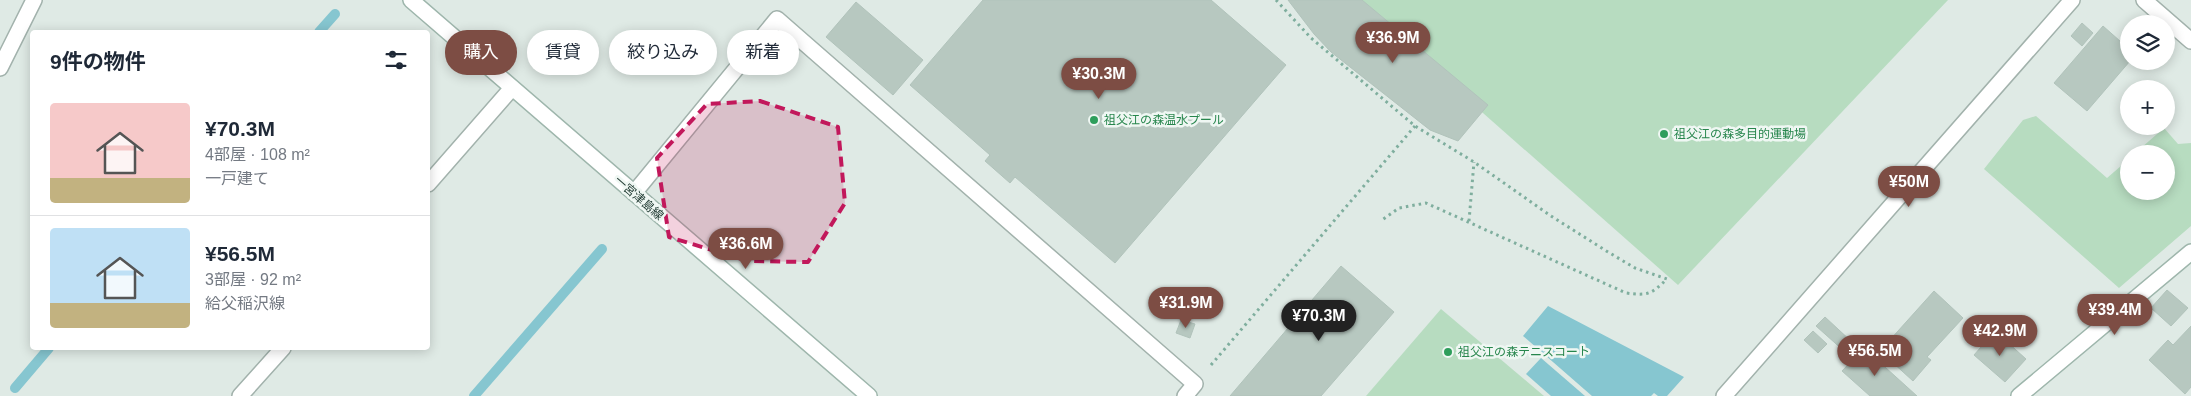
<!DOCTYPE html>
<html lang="ja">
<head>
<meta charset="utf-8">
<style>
  body { margin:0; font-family:Helvetica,"Noto Sans JP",sans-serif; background:#f6f6f7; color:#1f2937; height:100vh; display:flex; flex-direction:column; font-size:19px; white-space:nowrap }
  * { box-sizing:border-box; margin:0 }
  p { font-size:16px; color:#747a83 }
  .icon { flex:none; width:28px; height:28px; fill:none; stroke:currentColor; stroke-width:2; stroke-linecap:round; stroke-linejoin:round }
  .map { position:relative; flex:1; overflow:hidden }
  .details { position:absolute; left:30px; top:30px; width:400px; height:320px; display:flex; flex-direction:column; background:#fff; border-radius:5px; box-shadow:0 2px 12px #0003 }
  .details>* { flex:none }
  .top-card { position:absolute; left:445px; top:30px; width:475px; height:45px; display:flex; gap:10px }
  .fabs { position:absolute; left:2120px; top:15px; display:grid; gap:10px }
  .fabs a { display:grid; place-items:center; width:55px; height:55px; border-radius:50%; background:#fff; box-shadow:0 2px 12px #0003; font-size:25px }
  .price { position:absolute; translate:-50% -42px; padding:0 11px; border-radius:18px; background:#7d4d44; color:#fff; font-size:16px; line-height:32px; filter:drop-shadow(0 1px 2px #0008) }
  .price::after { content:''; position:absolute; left:50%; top:30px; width:15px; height:11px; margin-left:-8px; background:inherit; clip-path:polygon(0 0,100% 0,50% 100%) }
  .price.selected { background:#222; color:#fff }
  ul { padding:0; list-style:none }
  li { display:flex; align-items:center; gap:15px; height:125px; padding:0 20px }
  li+li { border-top:1px solid #e0e1e3 }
  li span { display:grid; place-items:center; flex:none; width:140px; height:100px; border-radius:5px; color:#555 }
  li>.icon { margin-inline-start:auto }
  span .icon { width:60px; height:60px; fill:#fffc; stroke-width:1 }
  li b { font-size:21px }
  h2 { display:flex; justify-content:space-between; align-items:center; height:60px; padding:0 20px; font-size:21px }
  .tag { padding:0 18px; border-radius:22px; background:#fff; box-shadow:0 2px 12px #0003; font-size:18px; line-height:45px }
  .tag.selected { background:#7d4d44; color:#fff }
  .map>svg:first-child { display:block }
  .green { fill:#b7dcc0 }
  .water { fill:#86c6d0 }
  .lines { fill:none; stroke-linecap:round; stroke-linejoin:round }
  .stream { stroke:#86c6d0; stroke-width:10 }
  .building { fill:#b7c8c0; stroke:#b1c3bb }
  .service-casing { stroke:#a2b2ac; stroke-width:18 }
  .minor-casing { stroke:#a2b2ac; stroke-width:18 }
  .tertiary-casing { stroke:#a2b2ac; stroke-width:18 }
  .secondary-casing { stroke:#9eb6ac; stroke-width:18 }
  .path { stroke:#7fae9e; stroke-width:3; stroke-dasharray:2.5 4; stroke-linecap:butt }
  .service { stroke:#fff; stroke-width:15 }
  .minor { stroke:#fff; stroke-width:15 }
  .tertiary { stroke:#fff; stroke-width:15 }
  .secondary { stroke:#fff; stroke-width:15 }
  .marked { fill:#c2185b; fill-opacity:0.2; stroke:#c2185b; stroke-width:4; stroke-dasharray:10 6; stroke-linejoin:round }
  .leisure-dot { fill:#2e9e5b; stroke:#eff7f3; stroke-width:2 }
  .labels { text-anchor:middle; stroke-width:5; stroke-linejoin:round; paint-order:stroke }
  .leisure-label { font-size:12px; fill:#27864d; stroke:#eff7f3; text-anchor:start }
  .street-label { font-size:12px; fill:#203a32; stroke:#eff7f3 }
</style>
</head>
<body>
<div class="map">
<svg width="2191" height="396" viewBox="0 0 2191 396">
  <rect width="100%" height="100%" fill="#dfeae5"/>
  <g class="green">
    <path d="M1355 0H1948L1678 285Z"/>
    <path d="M2036 116 2107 178 2129 159V191H2166V154H2134L2164 128 2178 144 2191 143V226L2119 288 1984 169 2023 120Z"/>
    <path d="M1441 309 1544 396H1366Z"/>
  </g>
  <g class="water">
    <path d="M1548 306 1684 377 1667 396H1658L1654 393 1651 396H1592L1523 336Z"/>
    <path d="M1541 358 1585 396H1551L1526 374Z"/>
  </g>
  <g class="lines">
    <g class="stream">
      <path d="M319 32 335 14"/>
      <path d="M15 388 49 348"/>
      <path d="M474 396 602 249"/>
    </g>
  </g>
  <g class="building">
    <path d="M983 0H1211L1286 65 1115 263 1015 177 1010 183 985 161 990 155 910 85Z"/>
    <path d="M1288 0H1362L1488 105 1458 141 1430 130 1331 52 1314 34Z"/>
    <path d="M856 2 923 60 893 95 826 37Z"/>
    <path d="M2082 23 2093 33 2082 46 2071 36Z"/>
    <path d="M2103 26 2129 49 2130 61 2087 111 2054 83Z"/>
    <path d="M1341 266 1394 312 1321 396H1230Z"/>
    <path d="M2167 290 2188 308 2171 326 2151 308Z"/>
    <path d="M1934 291 1963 318 1927 357 1931 360 1913 381 1880 351Z"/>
    <path d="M1825 317 1852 342 1844 351 1816 326Z"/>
    <path d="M1181 320 1195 324 1190 338 1176 333Z"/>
    <path d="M2191 326V387L2185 394 2149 360 2168 340 2173 345Z"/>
    <path d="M1813 331 1827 344 1818 353 1804 340Z"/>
    <path d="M1995 331 2026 359 2005 382 1974 355Z"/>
    <path d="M1864 348 1917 396H1870L1842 371Z"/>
  </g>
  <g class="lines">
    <g class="service-casing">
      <path id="service" d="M634 193 777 19 1195 384 1185 396"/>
    </g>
    <g class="minor-casing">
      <g id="minor">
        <path d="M2144 0 2191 41"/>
        <path d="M428 184 512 88"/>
        <path d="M240 396 283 348"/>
        <path d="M1724 396 2072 0"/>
      </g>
    </g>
    <g class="tertiary-casing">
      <path id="tertiary" d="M0 68 34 0"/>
    </g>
    <g class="secondary-casing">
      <g id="secondary">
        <path d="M411 0 869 396"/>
        <path d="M2019 396 2191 252"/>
      </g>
    </g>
    <g class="path">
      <path d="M1276 0 1311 38 1415 126 1474 162 1551 216 1608 252 1635 268 1667 279C1651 294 1649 296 1626 293L1426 203 1399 208 1382 220"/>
      <path d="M1469 221 1474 162"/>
      <path d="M1211 365 1415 126"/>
    </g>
    <use href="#service" class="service"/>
    <use href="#minor" class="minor"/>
    <use href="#tertiary" class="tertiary"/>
    <use href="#secondary" class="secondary"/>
  </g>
  <path class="marked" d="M760 101 838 127 845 203 808 262 748 261 669 237 657 158 707 104Z"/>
  <g class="leisure-dot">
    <circle cx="1094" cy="120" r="5"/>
    <circle cx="1664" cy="134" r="5"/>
    <circle cx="1448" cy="352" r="5"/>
  </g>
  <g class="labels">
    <g class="leisure-label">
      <text x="1104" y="124">祖父江の森温水プール</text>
      <text x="1674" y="138">祖父江の森多目的運動場</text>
      <text x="1458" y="356">祖父江の森テニスコート</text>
    </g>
    <g class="street-label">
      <text transform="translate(639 198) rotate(41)" y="4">一宮津島線</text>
    </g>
  </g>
</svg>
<div class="fabs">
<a><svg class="icon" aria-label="layers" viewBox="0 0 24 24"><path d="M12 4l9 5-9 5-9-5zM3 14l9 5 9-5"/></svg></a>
<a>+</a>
<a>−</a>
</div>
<b class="price" style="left:1393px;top:64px">¥36.9M</b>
<b class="price" style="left:1099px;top:100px">¥30.3M</b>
<b class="price" style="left:1909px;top:208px">¥50M</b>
<b class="price" style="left:746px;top:270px">¥36.6M</b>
<b class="price" style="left:1186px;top:329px">¥31.9M</b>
<b class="price" style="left:2115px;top:336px">¥39.4M</b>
<b class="price selected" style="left:1319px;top:342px">¥70.3M</b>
<b class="price" style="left:2000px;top:357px">¥42.9M</b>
<b class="price" style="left:1875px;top:377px">¥56.5M</b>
<div class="top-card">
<a class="tag selected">購入</a>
<a class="tag">賃貸</a>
<a class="tag">絞り込み</a>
<a class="tag">新着</a>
</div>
<section class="details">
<h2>9件の物件<svg class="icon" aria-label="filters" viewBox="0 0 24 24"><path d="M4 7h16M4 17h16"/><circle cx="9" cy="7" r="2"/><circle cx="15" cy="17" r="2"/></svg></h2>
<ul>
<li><span style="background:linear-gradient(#f6c9c9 75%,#c2b280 0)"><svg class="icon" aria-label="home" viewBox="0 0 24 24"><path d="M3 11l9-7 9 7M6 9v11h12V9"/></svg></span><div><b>¥70.3M</b><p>4部屋 · 108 m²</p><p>一戸建て</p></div></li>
<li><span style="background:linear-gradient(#bfe0f5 75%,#c2b280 0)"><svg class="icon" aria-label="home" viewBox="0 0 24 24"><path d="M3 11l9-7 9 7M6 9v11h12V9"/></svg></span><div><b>¥56.5M</b><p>3部屋 · 92 m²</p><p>給父稲沢線</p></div></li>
</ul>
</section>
</div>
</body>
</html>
